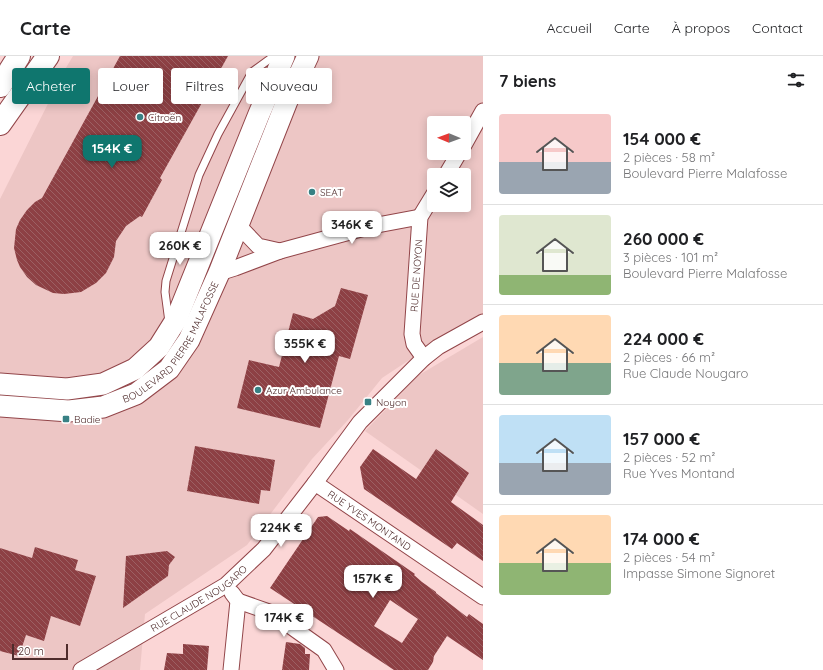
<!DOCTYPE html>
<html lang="fr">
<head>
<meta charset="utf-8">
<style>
  body { margin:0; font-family:Quicksand,sans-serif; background:#f2f2f2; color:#202124; height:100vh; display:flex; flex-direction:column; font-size:15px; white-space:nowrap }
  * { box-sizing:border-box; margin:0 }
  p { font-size:13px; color:#757577 }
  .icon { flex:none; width:22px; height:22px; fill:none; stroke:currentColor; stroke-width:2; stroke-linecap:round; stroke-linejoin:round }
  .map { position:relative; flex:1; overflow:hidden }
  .sheet { display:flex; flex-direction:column; background:#fff; width:340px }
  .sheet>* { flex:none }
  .guide { position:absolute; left:12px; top:12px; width:380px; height:36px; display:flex; gap:8px }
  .needle { width:26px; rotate:271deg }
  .tools { position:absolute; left:427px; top:60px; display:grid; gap:8px }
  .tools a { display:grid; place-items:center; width:44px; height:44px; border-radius:4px; background:#fff; box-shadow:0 2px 10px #0003; font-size:20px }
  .scale { position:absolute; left:12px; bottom:10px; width:56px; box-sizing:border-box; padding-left:4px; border:2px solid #4f2c2c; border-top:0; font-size:11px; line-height:14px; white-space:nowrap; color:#4f2c2c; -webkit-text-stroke:3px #fff; paint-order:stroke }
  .price { position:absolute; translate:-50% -34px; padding:0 9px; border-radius:8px; background:#fff; color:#222; font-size:13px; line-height:26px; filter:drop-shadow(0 1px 2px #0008) }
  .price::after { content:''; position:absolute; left:50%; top:24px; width:12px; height:9px; margin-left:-6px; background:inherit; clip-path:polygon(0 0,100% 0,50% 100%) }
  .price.selected { background:#0f766e; color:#fff }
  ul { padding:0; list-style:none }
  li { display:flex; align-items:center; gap:12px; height:100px; padding:0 16px }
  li+li { border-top:1px solid #e0e0e0 }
  li span { display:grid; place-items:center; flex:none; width:112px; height:80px; border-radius:4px; color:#555 }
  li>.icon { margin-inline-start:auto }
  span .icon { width:48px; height:48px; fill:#fffc; stroke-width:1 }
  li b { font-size:17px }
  h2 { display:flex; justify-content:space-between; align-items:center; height:48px; padding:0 16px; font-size:17px }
  .chip { padding:0 14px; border-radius:4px; background:#fff; box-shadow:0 2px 10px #0003; font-size:14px; line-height:36px }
  .chip.selected { background:#0f766e; color:#fff }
  header { display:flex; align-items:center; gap:24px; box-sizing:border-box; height:56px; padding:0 20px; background:#fff; border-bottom:1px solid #e0e0e0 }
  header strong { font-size:19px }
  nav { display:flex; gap:22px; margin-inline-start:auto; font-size:14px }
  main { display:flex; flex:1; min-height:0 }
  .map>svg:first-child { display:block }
  .built { fill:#edc6c5; fill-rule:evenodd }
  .building { fill:url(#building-back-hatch); fill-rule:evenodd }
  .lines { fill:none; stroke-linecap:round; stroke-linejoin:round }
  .lane-casing { stroke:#924549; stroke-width:9 }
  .street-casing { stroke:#924549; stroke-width:17 }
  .secondary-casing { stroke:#924549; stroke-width:23 }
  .highway-casing { stroke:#924549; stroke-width:24 }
  .lane { stroke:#fff; stroke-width:7 }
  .street { stroke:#fff; stroke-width:15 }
  .secondary { stroke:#fff; stroke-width:21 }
  .highway { stroke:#fff; stroke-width:22 }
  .poi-dot { fill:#388184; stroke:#fff; stroke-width:1.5 }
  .labels { text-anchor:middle; stroke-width:4; stroke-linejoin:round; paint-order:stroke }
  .poi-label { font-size:10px; fill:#4f2c2c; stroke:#fff; text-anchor:start }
  .street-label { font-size:10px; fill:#4f2c2c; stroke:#fff }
</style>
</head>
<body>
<header>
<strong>Carte</strong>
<nav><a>Accueil</a><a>Carte</a><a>À propos</a><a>Contact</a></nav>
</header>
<main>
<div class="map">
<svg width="483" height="614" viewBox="0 0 483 614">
  <defs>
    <pattern id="building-back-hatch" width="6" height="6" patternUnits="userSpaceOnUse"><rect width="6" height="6" fill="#8d4044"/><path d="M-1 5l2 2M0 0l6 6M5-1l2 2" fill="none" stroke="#9c6063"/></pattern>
  </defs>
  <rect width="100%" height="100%" fill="#fbd6d6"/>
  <g class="built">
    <path d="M73 0H483V262L444 281 382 322 348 364 312 403 247 489 145 558 140 614H0V143L67 10ZM434 67H464V97H434ZM434 119H464V149H434Z"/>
    <path d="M483 281V458L365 375 419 319Z"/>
  </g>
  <g class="building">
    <path d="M120 0H228L160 122 162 124 142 161 140 160 126 170 116 185 114 201 106 217 96 227 81 236 64 238 53 237 36 229 27 221 20 211 17 204 14 192 16 173 20 164 27 154 35 146 42 142Z"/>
    <path d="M341 232 368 239 350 303 339 300 320 372 237 352 249 304 279 311 293 257 313 263 335 250Z"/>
    <path d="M195 390 275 404 270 435 261 434 259 448 187 435Z"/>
    <path d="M373 393 416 423 436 393 469 417 451 446 483 469V505L457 487 452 493 364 433 360 411Z"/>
    <path d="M327 460 349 475 350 473 415 518 414 519 422 526 436 536V537L467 561 469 558 483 568V604L447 580 434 600 433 606 428 614H394L270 532 318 461ZM390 544 418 563 402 587 374 570Z"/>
    <path d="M35 491 78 504 75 514 96 520 80 570 51 560 44 585 26 579 19 600 0 595V492L32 502Z"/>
    <path d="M167 495 175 501 169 509 168 520 123 552 126 500Z"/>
    <path d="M286 586 300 588 305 592V598H310L309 614H282Z"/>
    <path d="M183 588 209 590 207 614H164L167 597 183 598Z"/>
  </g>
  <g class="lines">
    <g class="lane-casing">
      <path id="lane" d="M169 266 165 236 166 225 199 119 218 78 252 16 274 0"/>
    </g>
    <g class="street-casing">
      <g id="street">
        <path d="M464 89 483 55"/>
        <path d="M446 119 459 97"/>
        <path d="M237 168 258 190 280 195"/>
        <path d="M219 217 235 212 280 195 372 170 420 161"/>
        <path id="s1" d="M424 302 414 288 412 278 420 161 434 138"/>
        <path id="s2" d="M315 427 483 541"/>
        <path d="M238 545 272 557 324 594 336 614"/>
        <path id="s3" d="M81 614 226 529 264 493 315 427 360 366 424 302 438 291 483 266"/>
        <path d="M231 614 238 545 232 537"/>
      </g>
    </g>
    <g class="secondary-casing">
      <g id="secondary">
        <path d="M0 328 67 333 103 328 135 313 159 291 176 264 259 58 284 0"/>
        <path id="s4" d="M0 350 69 355 103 351 136 338 169 313 189 284 219 217 287 45 308 0"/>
      </g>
    </g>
    <g class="highway-casing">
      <g id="highway">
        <path d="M0 30 19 0"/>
        <path d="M0 68 48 0"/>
      </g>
    </g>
    <use href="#lane" class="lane"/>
    <use href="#street" class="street"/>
    <use href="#secondary" class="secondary"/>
    <use href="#highway" class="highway"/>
  </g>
  <g class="poi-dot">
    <circle cx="140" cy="61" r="4"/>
    <circle cx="312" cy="136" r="4"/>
    <circle cx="258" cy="334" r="4"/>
    <rect x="364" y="342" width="8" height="8" rx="2"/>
    <rect x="62" y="359" width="8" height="8" rx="2"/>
  </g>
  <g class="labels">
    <g class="poi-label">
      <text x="148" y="65">Citroën</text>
      <text x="320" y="140">SEAT</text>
      <text x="266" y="338">Azur Ambulance</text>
      <text x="376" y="350">Noyon</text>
      <text x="74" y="367">Badie</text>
    </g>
    <g class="street-label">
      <text dy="4" stroke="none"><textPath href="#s1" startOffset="86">RUE DE NOYON</textPath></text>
      <text dy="4" stroke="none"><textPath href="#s4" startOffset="202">BOULEVARD PIERRE MALAFOSSE</textPath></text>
      <text dy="4" stroke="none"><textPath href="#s2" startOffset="66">RUE YVES MONTAND</textPath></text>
      <text dy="4" stroke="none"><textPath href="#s3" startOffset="138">RUE CLAUDE NOUGARO</textPath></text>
    </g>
  </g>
</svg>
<div class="tools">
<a><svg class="needle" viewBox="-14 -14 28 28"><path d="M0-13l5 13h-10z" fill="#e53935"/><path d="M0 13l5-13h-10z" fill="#757577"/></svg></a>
<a><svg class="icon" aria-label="layers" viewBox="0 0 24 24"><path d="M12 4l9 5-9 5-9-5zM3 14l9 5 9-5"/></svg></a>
</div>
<div class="scale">20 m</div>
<b class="price selected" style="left:112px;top:113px">154K €</b>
<b class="price" style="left:352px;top:189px">346K €</b>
<b class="price" style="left:180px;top:210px">260K €</b>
<b class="price" style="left:305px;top:308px">355K €</b>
<b class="price" style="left:281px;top:492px">224K €</b>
<b class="price" style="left:373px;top:543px">157K €</b>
<b class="price" style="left:284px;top:582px">174K €</b>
<div class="guide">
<a class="chip selected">Acheter</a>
<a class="chip">Louer</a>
<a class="chip">Filtres</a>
<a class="chip">Nouveau</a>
</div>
</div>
<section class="sheet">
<h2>7 biens<svg class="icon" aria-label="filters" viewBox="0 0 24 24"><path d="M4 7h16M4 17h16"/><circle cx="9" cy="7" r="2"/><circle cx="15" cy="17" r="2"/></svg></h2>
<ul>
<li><span style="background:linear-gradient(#f6c9c9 60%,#9aa5b1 0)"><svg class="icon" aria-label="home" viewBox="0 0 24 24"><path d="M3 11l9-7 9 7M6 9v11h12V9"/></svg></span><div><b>154 000 €</b><p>2 pièces · 58 m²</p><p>Boulevard Pierre Malafosse</p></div></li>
<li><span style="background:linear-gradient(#dfe7d0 75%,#8fb573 0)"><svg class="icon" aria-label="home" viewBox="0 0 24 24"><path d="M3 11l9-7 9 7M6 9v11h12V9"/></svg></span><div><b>260 000 €</b><p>3 pièces · 101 m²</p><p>Boulevard Pierre Malafosse</p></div></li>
<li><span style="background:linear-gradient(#ffd9b3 60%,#7fa58c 0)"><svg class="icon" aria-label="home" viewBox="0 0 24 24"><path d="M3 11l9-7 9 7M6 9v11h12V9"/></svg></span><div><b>224 000 €</b><p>2 pièces · 66 m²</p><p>Rue Claude Nougaro</p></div></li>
<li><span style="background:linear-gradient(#bfe0f5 60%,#9aa5b1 0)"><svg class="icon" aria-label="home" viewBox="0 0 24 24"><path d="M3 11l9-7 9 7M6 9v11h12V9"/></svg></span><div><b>157 000 €</b><p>2 pièces · 52 m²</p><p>Rue Yves Montand</p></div></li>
<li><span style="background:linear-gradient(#ffd9b3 60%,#8fb573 0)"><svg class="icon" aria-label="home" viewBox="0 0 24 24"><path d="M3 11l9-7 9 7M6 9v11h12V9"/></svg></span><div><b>174 000 €</b><p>2 pièces · 54 m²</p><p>Impasse Simone Signoret</p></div></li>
</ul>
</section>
</main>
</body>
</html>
